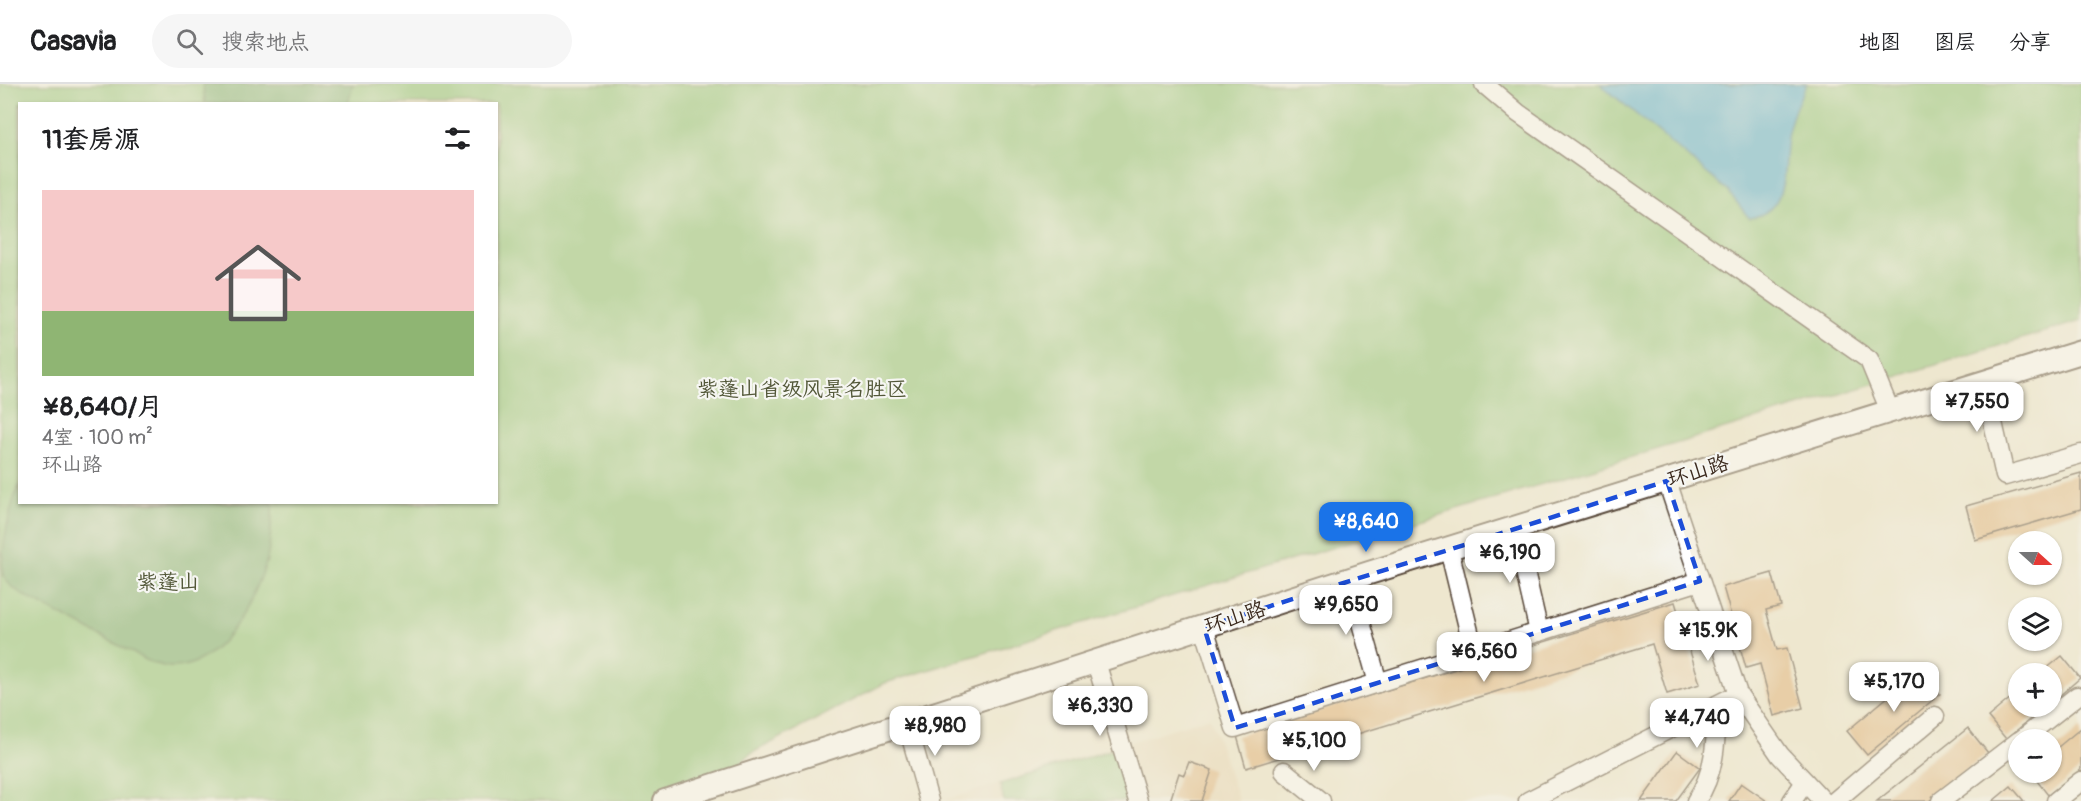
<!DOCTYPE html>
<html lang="zh">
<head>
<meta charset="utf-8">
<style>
  body { margin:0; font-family:Pangolin,"LXGW WenKai TC",sans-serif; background:#f6f6f6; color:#202124; height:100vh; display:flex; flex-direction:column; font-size:22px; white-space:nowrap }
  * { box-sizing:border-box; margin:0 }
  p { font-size:20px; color:#757577 }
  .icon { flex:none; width:33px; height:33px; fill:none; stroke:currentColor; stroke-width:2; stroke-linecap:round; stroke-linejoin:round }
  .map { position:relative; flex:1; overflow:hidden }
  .sheet { position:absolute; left:18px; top:18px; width:480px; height:402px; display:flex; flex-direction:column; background:#fff; border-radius:0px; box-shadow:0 2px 4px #0004 }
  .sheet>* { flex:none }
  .needle { width:39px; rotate:111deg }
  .controls { position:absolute; left:2008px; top:447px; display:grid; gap:12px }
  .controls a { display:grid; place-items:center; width:54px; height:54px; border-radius:50%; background:#fff; box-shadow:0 2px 4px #0004; font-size:30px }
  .price { position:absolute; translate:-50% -51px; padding:0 14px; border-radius:12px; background:#fff; color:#222; font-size:20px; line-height:39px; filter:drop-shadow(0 2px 3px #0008) }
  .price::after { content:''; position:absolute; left:50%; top:36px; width:18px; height:14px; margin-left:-9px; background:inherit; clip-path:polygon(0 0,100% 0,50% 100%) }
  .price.current { background:#1a73e8; color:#fff }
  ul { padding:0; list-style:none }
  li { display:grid; align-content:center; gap:12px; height:318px; padding:0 24px }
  li span { display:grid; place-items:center; height:186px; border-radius:0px; color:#555 }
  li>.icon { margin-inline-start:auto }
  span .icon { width:108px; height:108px; fill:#fffc; stroke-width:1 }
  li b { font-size:26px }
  h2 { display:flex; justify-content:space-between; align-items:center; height:72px; padding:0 24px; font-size:26px }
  header { display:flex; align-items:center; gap:36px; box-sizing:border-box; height:84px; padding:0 30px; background:#fff; border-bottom:2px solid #e0e0e0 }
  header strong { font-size:28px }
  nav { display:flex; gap:33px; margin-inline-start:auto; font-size:21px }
  .search { width:420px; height:54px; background:#f6f6f6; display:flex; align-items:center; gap:15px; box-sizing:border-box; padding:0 21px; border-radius:33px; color:#757577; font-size:22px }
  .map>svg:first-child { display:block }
  .built { fill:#e9d9ba }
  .green { fill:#8cc477; stroke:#64774a; stroke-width:1.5; fill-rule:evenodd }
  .forest { fill:#71aa68; stroke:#566a43; stroke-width:1.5 }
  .water { fill:#5ab1d6; stroke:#4a6e7a; stroke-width:1.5 }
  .building { fill:#e0b077 }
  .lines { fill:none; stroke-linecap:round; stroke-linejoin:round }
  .minor-casing { stroke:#564639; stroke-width:21 }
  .major-casing { stroke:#564639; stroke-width:26 }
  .minor { stroke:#fff; stroke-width:18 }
  .major { stroke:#fff; stroke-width:22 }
  .marked { fill:none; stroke:#1d4ed8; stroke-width:4.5; stroke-dasharray:12 8; stroke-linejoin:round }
  .labels { text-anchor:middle; stroke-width:4.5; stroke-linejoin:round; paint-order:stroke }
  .park-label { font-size:21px; fill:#535839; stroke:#f6f6f2 }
  .street-label { font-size:21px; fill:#3b2a1e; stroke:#f6f6f2 }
</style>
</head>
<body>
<header>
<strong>Casavia</strong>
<div class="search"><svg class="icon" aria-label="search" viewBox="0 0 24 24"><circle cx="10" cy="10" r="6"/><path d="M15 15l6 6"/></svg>搜索地点</div>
<nav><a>地图</a><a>图层</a><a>分享</a></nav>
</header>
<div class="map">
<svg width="2081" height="717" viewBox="0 0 2081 717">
  <rect width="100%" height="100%" fill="#f6f6f2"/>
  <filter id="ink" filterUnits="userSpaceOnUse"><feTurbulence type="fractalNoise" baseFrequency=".0167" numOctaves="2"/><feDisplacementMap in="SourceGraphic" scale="12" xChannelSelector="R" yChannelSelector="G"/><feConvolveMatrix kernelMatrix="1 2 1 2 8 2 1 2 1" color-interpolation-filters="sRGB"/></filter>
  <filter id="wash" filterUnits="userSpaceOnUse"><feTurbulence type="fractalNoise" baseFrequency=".008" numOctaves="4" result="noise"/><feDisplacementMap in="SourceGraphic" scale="24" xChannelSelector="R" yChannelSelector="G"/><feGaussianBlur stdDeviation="1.35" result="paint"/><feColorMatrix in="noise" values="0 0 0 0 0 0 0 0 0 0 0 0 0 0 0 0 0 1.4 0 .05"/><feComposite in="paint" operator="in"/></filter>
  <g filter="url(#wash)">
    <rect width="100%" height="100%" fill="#eee7cf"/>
    <path class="built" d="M1210 633 1239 717H943Z"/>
    <g class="green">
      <path d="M0 0H2081V237L885 599 750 670 701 717H0ZM20 20H496V418H20Z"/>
      <path d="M1117 664 1130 717H1004L1000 700Z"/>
    </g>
    <g class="forest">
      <path d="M203 0H353L348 19 205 20Z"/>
      <path d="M19 401 20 418 273 419C271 436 271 467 265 482 252 521 218 586 170 583 163 583 155 579 148 577L23 511C15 505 7 500 3 491 0 468 10 422 19 401Z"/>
    </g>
    <path class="water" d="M1600 0H1807C1798 16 1792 30 1788 48 1781 80 1793 127 1749 134L1728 107Z"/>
    <g id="blocks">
      <g class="building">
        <path d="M2081 389V425L1975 456 1966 422Z"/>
        <path d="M1772 489 1781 522 1766 526 1777 566 1787 564 1803 624 1774 632 1760 580 1746 584 1723 503Z"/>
        <path d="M1675 518 1700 600 1667 610 1652 560 1246 684 1237 652Z"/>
        <path d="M2062 572 2080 594 2052 618V590H2040Z"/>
        <path d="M1920 586 1940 610 1867 671 1847 647Z"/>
        <path d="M2019 607V622H2046L2006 655 1988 633Z"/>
        <path d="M1968 644 1988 669 1929 717H1877Z"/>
        <path d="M2081 644V685L2048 711 2030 688H2052V668Z"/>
        <path d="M1677 667 1700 684 1676 717H1641Z"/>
        <path d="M1189 678 1212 686 1202 717H1170L1179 689 1184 691Z"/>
        <path d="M1741 699 1767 717H1729Z"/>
        <path d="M2011 702 2024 717H1993Z"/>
      </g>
    </g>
  </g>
  <g filter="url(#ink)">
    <use href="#blocks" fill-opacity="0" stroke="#564639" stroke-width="1.5"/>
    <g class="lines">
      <g class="minor-casing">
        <g id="minor">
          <path d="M1484 0 1518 29 1869 276 1890 327"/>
          <path d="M1984 298 2005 392 2081 370"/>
          <path d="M1667 397 1738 610 1780 671 1823 717"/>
          <path d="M1515 444 1539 548"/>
          <path d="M1449 465 1474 568"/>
          <path d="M1349 496 1378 599"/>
          <path d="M1204 543 1235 644 1700 497"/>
          <path d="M1096 578 1138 717"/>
          <path d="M907 639 929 717"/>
          <path d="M2021 656 2077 612"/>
          <path d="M1284 687 1321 717"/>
          <path d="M1528 717 1738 610"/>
          <path d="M1696 717C1716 688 1716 655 1717 621"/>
          <path d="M1792 717 1805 698"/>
          <path d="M1835 717 1935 632"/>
          <path d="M1941 717 2019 657"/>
          <path d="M2056 717 2081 697"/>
        </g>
      </g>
      <g class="major-casing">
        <path id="major" d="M665 717 1369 489 2081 268"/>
      </g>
      <use href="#minor" class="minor"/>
      <use href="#major" class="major"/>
    </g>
  </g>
  <path d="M0 0H2081V717H0ZM1667 397 1700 497 1235 644 1204 543Z" fill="#eee7cf" fill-opacity=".55" fill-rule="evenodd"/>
  <path class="marked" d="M1667 397 1700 497 1235 644 1204 543Z"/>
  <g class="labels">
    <g class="park-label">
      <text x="802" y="312">紫蓬山省级风景名胜区</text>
      <text x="168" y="505">紫蓬山</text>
    </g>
    <g class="street-label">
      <text transform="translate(1698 387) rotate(-17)" y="7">环山路</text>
      <text transform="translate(1235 533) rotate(-18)" y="7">环山路</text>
    </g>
  </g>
</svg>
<div class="controls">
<a><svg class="needle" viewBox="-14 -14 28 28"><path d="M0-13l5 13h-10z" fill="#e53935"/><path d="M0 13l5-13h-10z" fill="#757577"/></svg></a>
<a><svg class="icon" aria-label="layers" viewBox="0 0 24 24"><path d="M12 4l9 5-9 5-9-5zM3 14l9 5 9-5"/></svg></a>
<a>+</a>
<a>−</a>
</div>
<b class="price" style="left:1977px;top:349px">¥7,550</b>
<b class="price current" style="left:1366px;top:469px">¥8,640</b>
<b class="price" style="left:1510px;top:500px">¥6,190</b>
<b class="price" style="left:1346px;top:552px">¥9,650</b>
<b class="price" style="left:1708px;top:578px">¥15.9K</b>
<b class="price" style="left:1484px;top:599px">¥6,560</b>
<b class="price" style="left:1894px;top:629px">¥5,170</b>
<b class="price" style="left:1100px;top:653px">¥6,330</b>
<b class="price" style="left:1697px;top:665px">¥4,740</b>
<b class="price" style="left:935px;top:673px">¥8,980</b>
<b class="price" style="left:1314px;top:688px">¥5,100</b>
<section class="sheet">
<h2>11套房源<svg class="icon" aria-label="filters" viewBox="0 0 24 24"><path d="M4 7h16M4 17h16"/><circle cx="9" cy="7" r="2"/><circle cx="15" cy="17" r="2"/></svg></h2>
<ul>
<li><span style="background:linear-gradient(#f6c9c9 65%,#8fb573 0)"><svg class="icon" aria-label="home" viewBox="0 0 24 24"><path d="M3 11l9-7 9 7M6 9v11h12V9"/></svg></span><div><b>¥8,640/月</b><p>4室 · 100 m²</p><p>环山路</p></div></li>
</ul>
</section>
</div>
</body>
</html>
